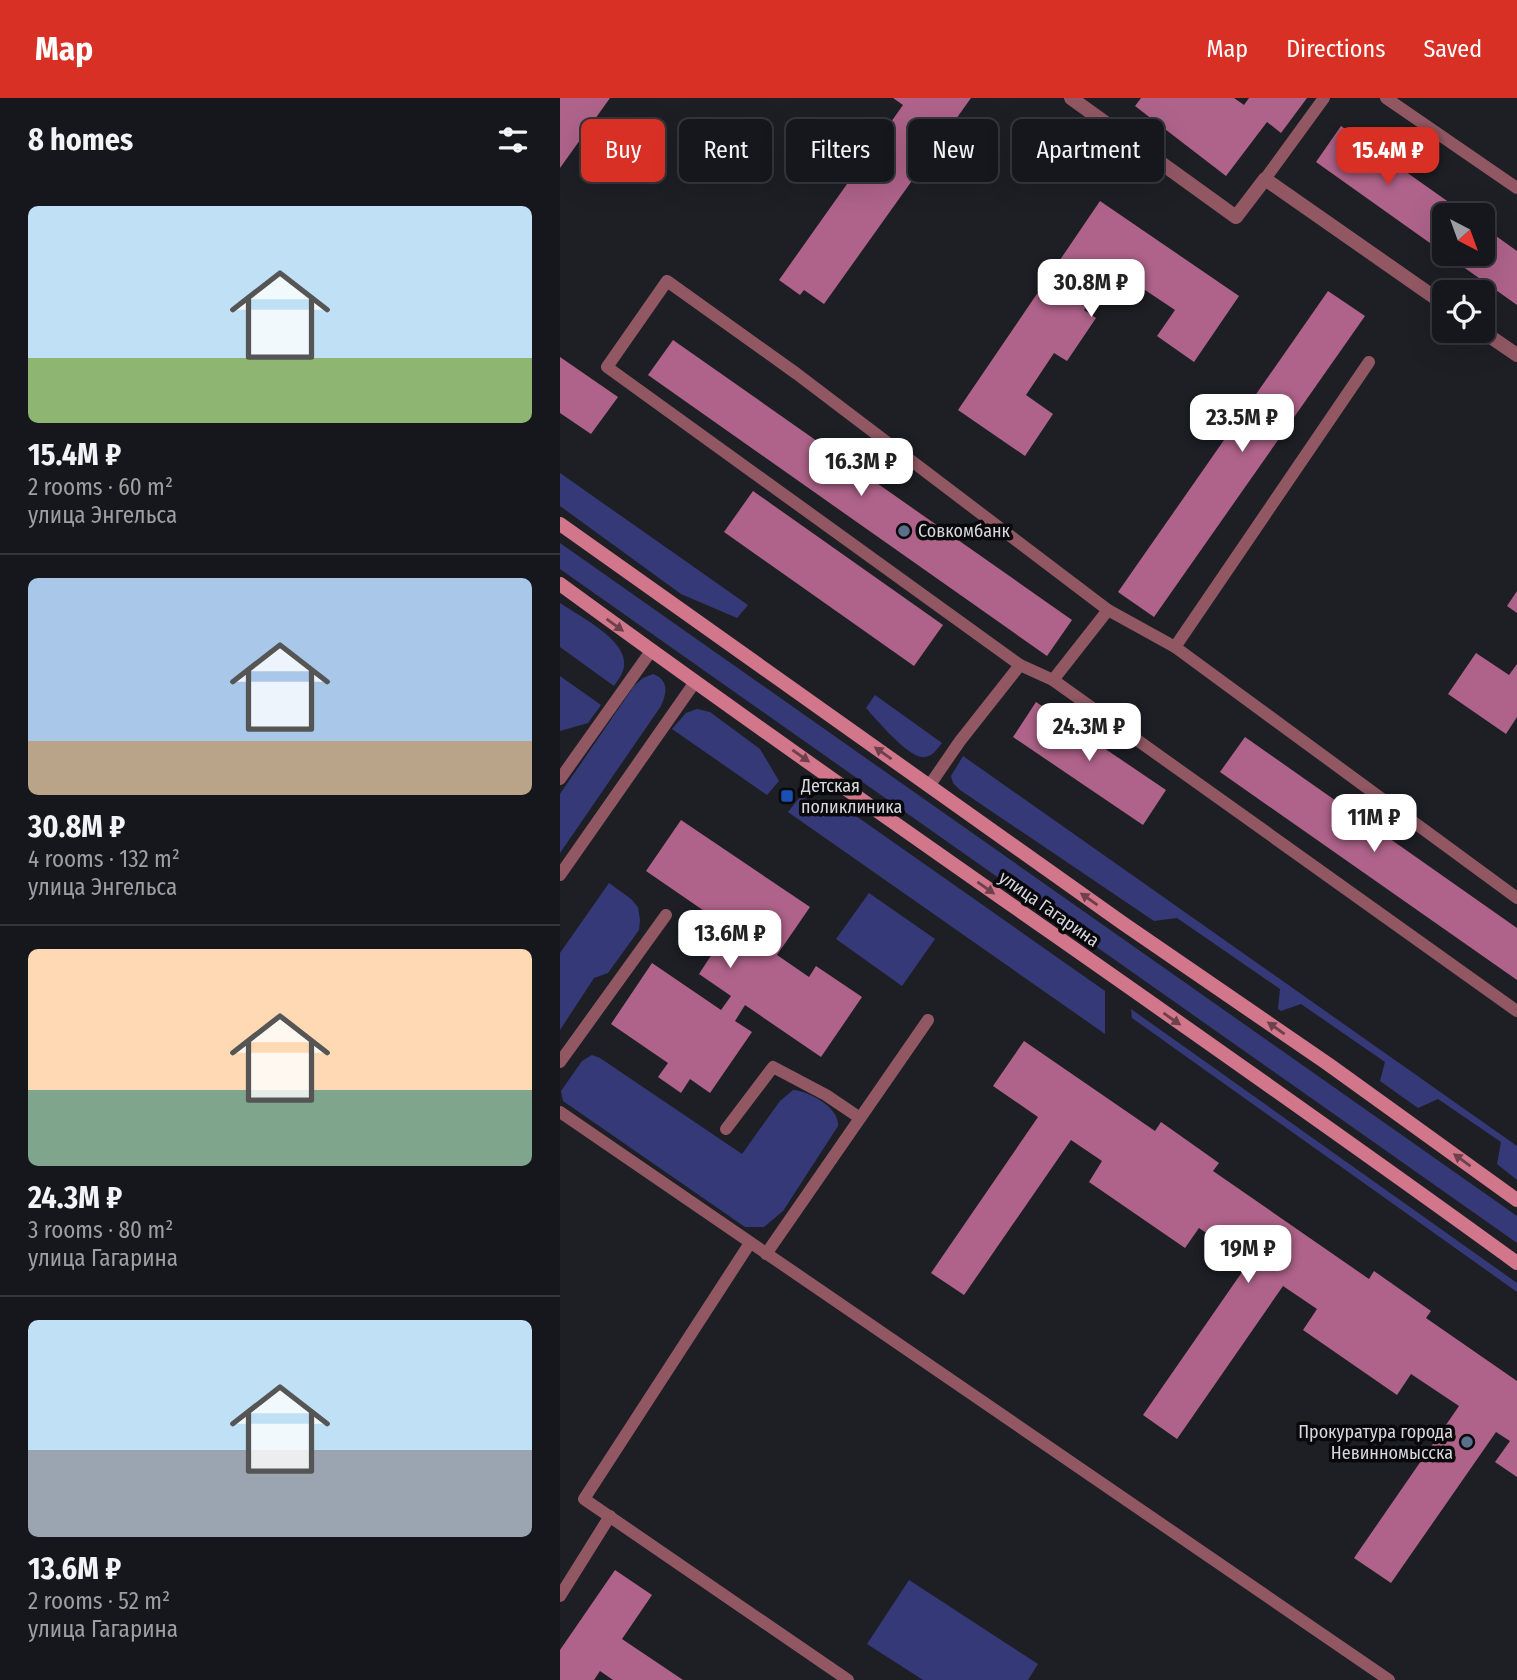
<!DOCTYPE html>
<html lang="en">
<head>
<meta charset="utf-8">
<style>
  body { margin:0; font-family:"Fira Sans Condensed",sans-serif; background:#232429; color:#f1f3f6; height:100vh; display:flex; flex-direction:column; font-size:26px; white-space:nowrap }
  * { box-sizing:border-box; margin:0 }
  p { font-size:23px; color:#9e9fa3 }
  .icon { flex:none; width:38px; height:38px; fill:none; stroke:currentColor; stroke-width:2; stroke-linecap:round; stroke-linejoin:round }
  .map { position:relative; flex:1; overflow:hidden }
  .sheet { display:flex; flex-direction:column; background:#16171c; width:560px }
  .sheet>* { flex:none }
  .top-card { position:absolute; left:21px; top:21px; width:665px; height:63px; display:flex; gap:14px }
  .needle { width:46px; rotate:139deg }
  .tools { position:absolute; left:872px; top:105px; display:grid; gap:14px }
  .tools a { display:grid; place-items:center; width:63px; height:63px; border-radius:10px; background:#16171c; box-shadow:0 7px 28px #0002,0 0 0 2px #35363b; font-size:35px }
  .price { position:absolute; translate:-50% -60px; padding:0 16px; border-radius:14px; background:#fff; color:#222; font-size:23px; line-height:46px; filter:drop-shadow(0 2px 4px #0008) }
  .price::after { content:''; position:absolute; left:50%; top:42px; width:21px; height:16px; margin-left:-10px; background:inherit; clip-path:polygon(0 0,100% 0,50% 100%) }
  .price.active { background:#d93025; color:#fff }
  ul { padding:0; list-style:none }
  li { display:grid; align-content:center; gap:14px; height:371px; padding:0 28px }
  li+li { border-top:2px solid #35363b }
  li span { display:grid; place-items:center; height:217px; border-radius:10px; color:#555 }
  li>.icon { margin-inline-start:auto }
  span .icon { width:126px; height:126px; fill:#fffc; stroke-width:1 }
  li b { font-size:30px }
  h2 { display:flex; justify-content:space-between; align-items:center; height:84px; padding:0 28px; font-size:30px }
  .tag { padding:0 24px; border-radius:10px; background:#16171c; box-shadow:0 7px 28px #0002,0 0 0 2px #35363b; font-size:24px; line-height:63px }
  .tag.active { background:#d93025; color:#fff }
  header { display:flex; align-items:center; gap:42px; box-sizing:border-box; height:98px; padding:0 35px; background:#d93025; color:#fff }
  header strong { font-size:33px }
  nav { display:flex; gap:38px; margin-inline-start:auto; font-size:24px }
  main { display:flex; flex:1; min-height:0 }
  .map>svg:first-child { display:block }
  .green { fill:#353978 }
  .building { fill:#af638a }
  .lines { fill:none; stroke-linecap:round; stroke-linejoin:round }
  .lane { stroke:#915864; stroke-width:12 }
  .street { stroke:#915864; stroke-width:14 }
  .secondary { stroke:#d2778b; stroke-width:14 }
  .oneway { fill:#6e404c }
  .service-dot { fill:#5c6f8a; stroke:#09090c; stroke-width:2.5 }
  .transit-dot { fill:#1a4fb4; stroke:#09090c; stroke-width:2.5 }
  .labels { text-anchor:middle; stroke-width:7; stroke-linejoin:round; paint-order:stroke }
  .poi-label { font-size:18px; fill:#d8d8dc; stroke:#09090c; text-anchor:start }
  .street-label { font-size:18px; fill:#d8d8dc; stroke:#09090c }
</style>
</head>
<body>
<header>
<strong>Map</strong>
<nav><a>Map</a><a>Directions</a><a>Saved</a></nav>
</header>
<main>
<section class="sheet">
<h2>8 homes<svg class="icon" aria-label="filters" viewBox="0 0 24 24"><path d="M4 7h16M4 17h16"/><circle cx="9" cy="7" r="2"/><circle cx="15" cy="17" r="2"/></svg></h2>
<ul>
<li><span style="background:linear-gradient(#bfe0f5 70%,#8fb573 0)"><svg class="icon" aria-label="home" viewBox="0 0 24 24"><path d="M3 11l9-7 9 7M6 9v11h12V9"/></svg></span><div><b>15.4M ₽</b><p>2 rooms · 60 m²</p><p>улица Энгельса</p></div></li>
<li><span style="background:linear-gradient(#a9c7e8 75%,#b9a48a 0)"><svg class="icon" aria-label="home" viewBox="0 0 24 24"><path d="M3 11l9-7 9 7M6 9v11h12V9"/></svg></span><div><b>30.8M ₽</b><p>4 rooms · 132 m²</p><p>улица Энгельса</p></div></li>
<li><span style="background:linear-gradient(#ffd9b3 65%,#7fa58c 0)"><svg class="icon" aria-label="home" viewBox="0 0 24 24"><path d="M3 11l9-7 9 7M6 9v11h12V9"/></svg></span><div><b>24.3M ₽</b><p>3 rooms · 80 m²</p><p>улица Гагарина</p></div></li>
<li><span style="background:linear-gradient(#bfe0f5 60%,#9aa5b1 0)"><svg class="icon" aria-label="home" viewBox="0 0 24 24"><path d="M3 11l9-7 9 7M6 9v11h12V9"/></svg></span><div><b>13.6M ₽</b><p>2 rooms · 52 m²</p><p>улица Гагарина</p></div></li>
</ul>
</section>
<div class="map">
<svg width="957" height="1582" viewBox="0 0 957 1582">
  <rect width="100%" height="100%" fill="#1e1f25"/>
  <g class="green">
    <path d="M0 375 188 507 177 520 121 496 0 408Z"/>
    <path d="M0 445 957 1118V1145L0 471Z"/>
    <path d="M0 505C19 518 68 542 64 568 63 576 58 582 54 588L0 549Z"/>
    <path d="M93 576C109 582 107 595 101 608L0 755V696L74 588 83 580Z"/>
    <path d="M0 578 41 607 28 625 0 633Z"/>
    <path d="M315 597 382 645C377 651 373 658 365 659 350 662 316 621 306 610Z"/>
    <path d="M137 611 150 614 200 651 219 683 207 697 112 631 126 615Z"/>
    <path d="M403 658 957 1048V1082L937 1066 941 1044 878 1001 858 1010 820 983 825 964 741 906 721 913 718 911 720 891 617 820 594 823 400 692 393 685 391 678Z"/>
    <path d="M240 699 296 718 545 893V936L228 714Z"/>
    <path d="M49 785 71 801 78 809 80 822 79 832 48 875 34 880 0 932V855Z"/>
    <path d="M309 795 375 841 342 888 276 841Z"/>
    <path d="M571 911 957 1185V1194L572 920Z"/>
    <path d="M32 957 40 960 182 1056 220 1003 233 992C249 993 280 1010 278 1028L223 1113 204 1129H185L3 1003 1 993 22 963Z"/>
    <path d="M349 1482 478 1566 468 1582H363L307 1546Z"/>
  </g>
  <g class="building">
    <path d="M0 0H50L0 70Z"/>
    <path d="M333 0H411L264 206 244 192 240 197 219 182 343 7Z"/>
    <path d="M581 0H674L684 7 689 0H747L721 35 707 24 666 78 575 8Z"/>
    <path d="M781 28 907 117H884V155L756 64Z"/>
    <path d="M540 103 679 198 634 264 597 238 615 212 552 170 524 212 536 220 507 263 494 255 466 297 493 316 465 358 398 312Z"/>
    <path d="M922 128 957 153V207L885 156H922Z"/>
    <path d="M768 193 805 218 594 519 558 494Z"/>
    <path d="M113 242 512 522 487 558 88 277Z"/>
    <path d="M0 259 58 299 31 336 0 315Z"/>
    <path d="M193 393 383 527 354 568 164 434Z"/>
    <path d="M957 493V515L947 508Z"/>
    <path d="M916 555 949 577 957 566V619L946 636 888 596Z"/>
    <path d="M476 604 606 692 583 727 453 639Z"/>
    <path d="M685 639 957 830V882L660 674Z"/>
    <path d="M121 722 250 809 217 857 249 879 256 868 302 899 261 959 185 907 175 923 192 934 150 995 130 981 121 995 98 979 108 965 51 926 92 865 161 912 171 898 139 876 169 830 86 773Z"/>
    <path d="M464 943 595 1033 601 1024 659 1065 653 1073 809 1181 814 1173 871 1213 866 1220 957 1283V1379L935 1364 950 1343 936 1334 831 1485 794 1460 899 1308 851 1276 837 1297 743 1232 757 1211 723 1188 617 1341 583 1317 689 1164 639 1130 625 1150 529 1084 542 1063 511 1042 404 1197 371 1175 478 1019 433 988Z"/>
    <path d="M55 1472 92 1497 62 1541 123 1582H53L40 1573 34 1582H0V1552Z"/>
  </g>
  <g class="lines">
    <g class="lane">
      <path d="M826 0 957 90"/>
      <path d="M705 81 764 0"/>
      <path d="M615 549 957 800"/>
      <path d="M460 567 47 269 107 183 237 276 548 512 615 549 809 264"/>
      <path d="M493 582 957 913"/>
      <path d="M0 681 91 553"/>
      <path d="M369 688 400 643 460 567 493 582 548 512"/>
      <path d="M0 777 135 584"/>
      <path d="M0 964 106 817"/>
      <path d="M0 1014 829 1582"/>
      <path d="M166 1031 213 969 266 997 300 1020"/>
      <path d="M190 1145 24 1401 288 1582"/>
      <path d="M206 1156 368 922"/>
      <path d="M0 1498 50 1418"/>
    </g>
    <g class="street">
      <path d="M511 0 676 119 705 81 884 206"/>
      <path d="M922 233 957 257"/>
    </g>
    <g class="secondary">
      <path d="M0 426 564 826 768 966 957 1102"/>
      <path d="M0 486C316 717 641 935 957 1165"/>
    </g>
  </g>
  <defs><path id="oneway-solid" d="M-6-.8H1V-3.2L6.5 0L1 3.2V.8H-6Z" transform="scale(1.75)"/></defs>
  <g class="oneway">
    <use href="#oneway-solid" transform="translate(55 527) rotate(36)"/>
    <use href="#oneway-solid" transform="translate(323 655) rotate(-145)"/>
    <use href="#oneway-solid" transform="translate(241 658) rotate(35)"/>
    <use href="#oneway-solid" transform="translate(426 790) rotate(35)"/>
    <use href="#oneway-solid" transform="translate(529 801) rotate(-145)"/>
    <use href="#oneway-solid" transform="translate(612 921) rotate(35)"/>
    <use href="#oneway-solid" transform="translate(716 930) rotate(-145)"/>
    <use href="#oneway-solid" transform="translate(902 1062) rotate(-144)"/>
  </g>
  <g class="service-dot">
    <circle cx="344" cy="433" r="7"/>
    <circle cx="907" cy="1344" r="7"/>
  </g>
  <rect class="transit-dot" x="220" y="691" width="14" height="14" rx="3.5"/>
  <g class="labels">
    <g class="poi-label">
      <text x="358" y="439">Совкомбанк</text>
      <text x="241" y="694">Детская<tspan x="241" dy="21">поликлиника</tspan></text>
      <text x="893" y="1340" text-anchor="end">Прокуратура города<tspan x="893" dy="21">Невинномысска</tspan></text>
    </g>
    <g class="street-label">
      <text transform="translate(489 811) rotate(35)" y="6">улица Гагарина</text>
    </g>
  </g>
</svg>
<div class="tools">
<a><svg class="needle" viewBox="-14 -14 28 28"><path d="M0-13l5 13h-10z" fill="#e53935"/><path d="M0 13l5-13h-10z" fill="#9e9fa3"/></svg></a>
<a><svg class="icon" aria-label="locate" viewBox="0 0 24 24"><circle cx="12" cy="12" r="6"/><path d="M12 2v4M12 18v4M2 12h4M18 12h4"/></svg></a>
</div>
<b class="price active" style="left:828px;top:89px">15.4M ₽</b>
<b class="price" style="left:531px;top:221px">30.8M ₽</b>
<b class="price" style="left:682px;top:356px">23.5M ₽</b>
<b class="price" style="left:301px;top:400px">16.3M ₽</b>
<b class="price" style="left:529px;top:665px">24.3M ₽</b>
<b class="price" style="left:814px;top:756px">11M ₽</b>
<b class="price" style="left:170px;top:872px">13.6M ₽</b>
<b class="price" style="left:688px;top:1187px">19M ₽</b>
<div class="top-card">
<a class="tag active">Buy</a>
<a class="tag">Rent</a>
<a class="tag">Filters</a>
<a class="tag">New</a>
<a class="tag">Apartment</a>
</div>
</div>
</main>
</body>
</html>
